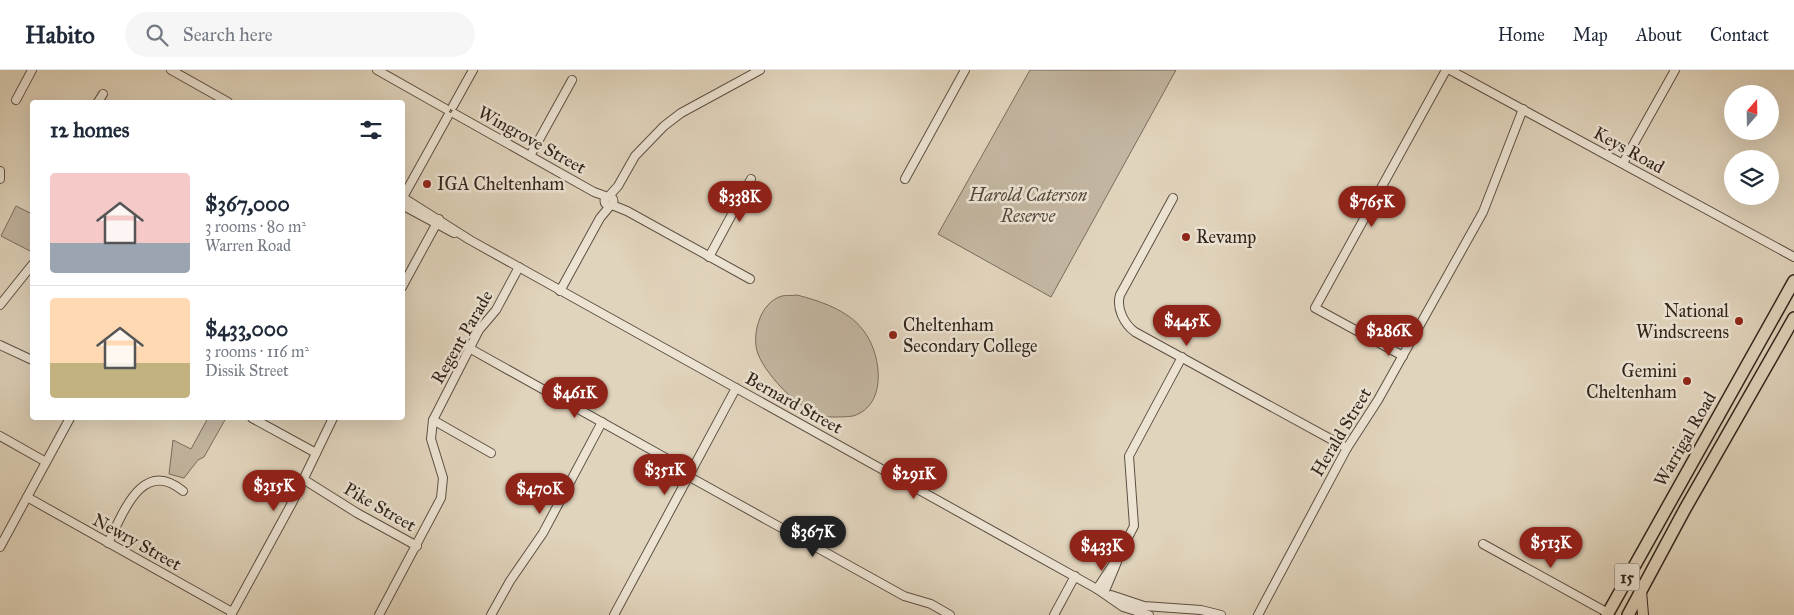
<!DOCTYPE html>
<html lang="en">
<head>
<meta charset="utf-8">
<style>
  body { margin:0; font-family:"IM FELL Great Primer",serif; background:#f6f6f7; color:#1f2937; height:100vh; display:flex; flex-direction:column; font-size:19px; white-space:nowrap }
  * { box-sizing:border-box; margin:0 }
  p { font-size:16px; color:#747a83 }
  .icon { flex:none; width:28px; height:28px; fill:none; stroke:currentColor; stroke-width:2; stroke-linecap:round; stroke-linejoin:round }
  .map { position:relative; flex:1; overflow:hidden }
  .details { position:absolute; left:30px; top:30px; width:375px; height:320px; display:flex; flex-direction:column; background:#fff; border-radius:5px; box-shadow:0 5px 20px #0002 }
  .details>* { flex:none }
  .needle { width:32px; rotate:20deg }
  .tools { position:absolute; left:1724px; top:15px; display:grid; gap:10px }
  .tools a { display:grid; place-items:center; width:55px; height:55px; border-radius:50%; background:#fff; box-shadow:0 5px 20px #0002; font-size:25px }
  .price { position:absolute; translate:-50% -42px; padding:0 11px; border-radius:18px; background:#8f2418; color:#fff; font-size:16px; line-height:32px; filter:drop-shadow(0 1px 2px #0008) }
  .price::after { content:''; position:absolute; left:50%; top:30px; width:15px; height:11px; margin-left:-8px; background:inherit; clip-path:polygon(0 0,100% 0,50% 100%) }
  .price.selected { background:#222; color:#fff }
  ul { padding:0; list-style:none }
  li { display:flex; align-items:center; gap:15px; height:125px; padding:0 20px }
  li+li { border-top:1px solid #e0e1e3 }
  li span { display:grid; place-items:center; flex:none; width:140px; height:100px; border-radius:5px; color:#555 }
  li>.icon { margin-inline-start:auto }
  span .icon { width:60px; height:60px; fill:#fffc; stroke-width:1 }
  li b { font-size:21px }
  h2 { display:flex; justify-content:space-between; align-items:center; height:60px; padding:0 20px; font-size:21px }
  header { display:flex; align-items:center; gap:30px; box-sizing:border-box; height:70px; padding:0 25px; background:#fff; border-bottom:1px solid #e0e1e3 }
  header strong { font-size:24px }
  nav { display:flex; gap:28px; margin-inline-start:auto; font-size:18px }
  .search { width:350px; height:45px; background:#f6f6f7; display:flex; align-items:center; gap:12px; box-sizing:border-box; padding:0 18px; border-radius:28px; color:#747a83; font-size:19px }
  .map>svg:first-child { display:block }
  .green { fill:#c3b6a1; stroke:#7a6c5e }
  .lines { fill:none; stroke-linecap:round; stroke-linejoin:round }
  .minor-casing { stroke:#5c4f43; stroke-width:10 }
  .major-casing { stroke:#30231b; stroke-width:12 }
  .highway-casing { stroke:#30231b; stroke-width:14 }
  .minor { stroke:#ece3d3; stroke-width:8 }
  .major { stroke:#e1d4bc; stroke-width:10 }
  .highway { stroke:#e1d4bc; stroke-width:11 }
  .poi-dot { fill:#8f2418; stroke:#ece3d3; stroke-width:2 }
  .labels { text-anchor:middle; stroke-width:5; stroke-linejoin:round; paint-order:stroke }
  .shield { fill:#ece3d3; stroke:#685d52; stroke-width:1 }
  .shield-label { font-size:16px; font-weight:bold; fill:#30231b }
  .street-label { font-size:18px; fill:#30231b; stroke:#ece3d3 }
  .poi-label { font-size:18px; fill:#30231b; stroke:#ece3d3; text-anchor:start }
  .park-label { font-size:18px; font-style:italic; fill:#55483c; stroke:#ece3d3 }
</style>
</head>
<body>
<header>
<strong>Habito</strong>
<div class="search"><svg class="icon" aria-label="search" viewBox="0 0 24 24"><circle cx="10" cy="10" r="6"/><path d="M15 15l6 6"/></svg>Search here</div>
<nav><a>Home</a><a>Map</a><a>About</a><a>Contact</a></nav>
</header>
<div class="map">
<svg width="1794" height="545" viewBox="0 0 1794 545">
  <rect width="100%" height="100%" fill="#e1d4bc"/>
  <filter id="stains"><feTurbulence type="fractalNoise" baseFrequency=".004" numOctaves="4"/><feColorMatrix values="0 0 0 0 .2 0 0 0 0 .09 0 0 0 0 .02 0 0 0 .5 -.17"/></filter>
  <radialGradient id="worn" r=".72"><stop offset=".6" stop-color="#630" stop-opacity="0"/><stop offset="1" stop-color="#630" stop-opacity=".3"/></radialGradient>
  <g class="green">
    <path d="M1030 0H1176L1051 227 938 164Z"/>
    <path d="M16 136 32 144V176L30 181 1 166Z"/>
    <path d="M797 225C820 231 848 240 863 260 881 282 889 335 853 346 847 347 837 347 830 347 804 346 767 307 758 284 751 265 760 232 782 226 786 225 792 226 797 225Z"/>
    <path d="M208 348H226L204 387 198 390 184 408 169 404 173 370 191 379Z"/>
  </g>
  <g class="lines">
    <g class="minor-casing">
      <g id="minor">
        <path d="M171 0 228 32"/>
        <path d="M377 0 446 39"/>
        <path d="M1450 0 1794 187"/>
        <path d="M16 30 32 0"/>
        <path d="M98 32 103 24"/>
        <path d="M453 36 473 0"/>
        <path d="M455 44 594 122 608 127"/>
        <path d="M530 86 572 10"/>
        <path d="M1623 93 1675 0"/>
        <path d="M0 101V109"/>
        <path d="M905 109 965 0"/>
        <path d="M609 126 618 116 635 86 664 56 681 43 760 0"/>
        <circle cx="609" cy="131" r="4.5"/>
        <path d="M402 127 470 170 1097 519 1123 537 1149 545"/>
        <path d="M1173 128 1120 225C1116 238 1124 254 1135 262L1347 378"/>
        <path d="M402 129 448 46"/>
        <path d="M402 135 454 163"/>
        <path d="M612 135 627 141 750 209"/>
        <path d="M709 187 751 109"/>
        <path d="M402 217 439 149"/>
        <path d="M560 221 600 148 610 136"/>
        <path d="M0 235 32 195"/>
        <path d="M0 275 32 290"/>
        <path d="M469 278 691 402"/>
        <path d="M1403 286 1315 238 1446 0"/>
        <path d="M252 348 316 383"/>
        <path d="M433 350 491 383"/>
        <path d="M0 366 46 392"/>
        <path d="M688 406 904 526 931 534 950 545"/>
        <path d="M303 409 357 443 417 476"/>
        <path d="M27 427 232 542"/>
        <path d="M108 473C123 444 142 387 183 421"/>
        <path d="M1483 474 1608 543"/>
        <path d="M0 477 70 348"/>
        <path d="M1097 519 1118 487 1134 456 1129 386 1182 287"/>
        <path d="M1104 523 1117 492"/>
        <path d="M1111 525 1144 536 1201 540 1221 545"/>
        <path d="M231 545 292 433 333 348"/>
        <path d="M379 545 441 428 443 408 431 369 433 350 479 260 496 240 519 197"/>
        <path d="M491 545 510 511 543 463 602 352"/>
        <path d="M614 545 736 318"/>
        <path d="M1054 545 1075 506"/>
        <path d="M1258 545 1347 378 1378 330 1483 142 1523 39"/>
      </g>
    </g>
    <g class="major-casing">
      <path id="major" d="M1641 521 1643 545"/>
    </g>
    <g class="highway-casing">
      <g id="highway">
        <path d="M1607 545 1794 211"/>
        <path d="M1628 545 1685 439 1794 248"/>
      </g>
    </g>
    <use href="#minor" class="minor"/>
    <use href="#major" class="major"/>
    <use href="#highway" class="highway"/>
  </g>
  <g class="poi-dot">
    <circle cx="427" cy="114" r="5"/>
    <circle cx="1186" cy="167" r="5"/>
    <circle cx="1739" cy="251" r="5"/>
    <circle cx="893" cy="265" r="5"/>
    <circle cx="1687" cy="311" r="5"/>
  </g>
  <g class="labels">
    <rect class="shield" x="1614.5" y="493.5" width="25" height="27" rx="4"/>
    <g class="shield-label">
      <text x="1627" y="513">15</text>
    </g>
    <g class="street-label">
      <text transform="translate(532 70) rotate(29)" y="6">Wingrove Street</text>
      <text transform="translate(1629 80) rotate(29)" y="6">Keys Road</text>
      <text transform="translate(462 267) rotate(-60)" y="6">Regent Parade</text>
      <text transform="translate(794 333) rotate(29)" y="6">Bernard Street</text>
      <text transform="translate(1341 362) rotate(-59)" y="6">Herald Street</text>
      <text transform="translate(1685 369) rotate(-60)" y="6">Warrigal Road</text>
      <text transform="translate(380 437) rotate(30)" y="6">Pike Street</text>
      <text transform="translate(137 472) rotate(29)" y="6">Newry Street</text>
    </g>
    <g class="poi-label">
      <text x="437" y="120">IGA Cheltenham</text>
      <text x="1196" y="173">Revamp</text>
      <text x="1729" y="247" text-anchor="end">National<tspan x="1729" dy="21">Windscreens</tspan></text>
      <text x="903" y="261">Cheltenham<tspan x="903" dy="21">Secondary College</tspan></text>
      <text x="1677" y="307" text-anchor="end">Gemini<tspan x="1677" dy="21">Cheltenham</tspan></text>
    </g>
    <g class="park-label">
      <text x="1028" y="131">Harold Caterson<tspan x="1028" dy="21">Reserve</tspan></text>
    </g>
  </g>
  <rect width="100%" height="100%" filter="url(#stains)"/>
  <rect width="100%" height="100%" fill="url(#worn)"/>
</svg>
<div class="tools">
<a><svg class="needle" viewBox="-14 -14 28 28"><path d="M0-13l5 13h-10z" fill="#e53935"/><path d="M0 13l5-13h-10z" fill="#747a83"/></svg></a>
<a><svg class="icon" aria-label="layers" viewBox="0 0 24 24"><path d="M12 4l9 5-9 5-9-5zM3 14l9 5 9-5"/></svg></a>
</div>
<b class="price" style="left:740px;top:153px">$338K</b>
<b class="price" style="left:1372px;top:158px">$765K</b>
<b class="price" style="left:1187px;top:277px">$445K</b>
<b class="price" style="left:1389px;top:287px">$286K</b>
<b class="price" style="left:575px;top:349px">$461K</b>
<b class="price" style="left:665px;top:426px">$351K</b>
<b class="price" style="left:914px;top:430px">$291K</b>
<b class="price" style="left:274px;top:442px">$315K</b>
<b class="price" style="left:540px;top:445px">$470K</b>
<b class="price selected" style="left:813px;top:488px">$367K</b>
<b class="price" style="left:1551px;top:499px">$513K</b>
<b class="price" style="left:1102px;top:502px">$433K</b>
<section class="details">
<h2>12 homes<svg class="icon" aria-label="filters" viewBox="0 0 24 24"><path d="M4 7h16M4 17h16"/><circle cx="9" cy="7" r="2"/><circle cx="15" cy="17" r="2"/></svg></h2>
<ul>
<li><span style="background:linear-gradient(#f6c9c9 70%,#9aa5b1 0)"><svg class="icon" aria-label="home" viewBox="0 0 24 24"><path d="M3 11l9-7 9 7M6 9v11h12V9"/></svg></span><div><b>$367,000</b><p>3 rooms · 80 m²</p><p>Warren Road</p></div></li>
<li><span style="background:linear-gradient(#ffd9b3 65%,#c2b280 0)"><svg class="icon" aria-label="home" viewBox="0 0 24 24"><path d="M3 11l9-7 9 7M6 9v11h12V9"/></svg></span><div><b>$433,000</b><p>3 rooms · 116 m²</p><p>Dissik Street</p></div></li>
</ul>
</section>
</div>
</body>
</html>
